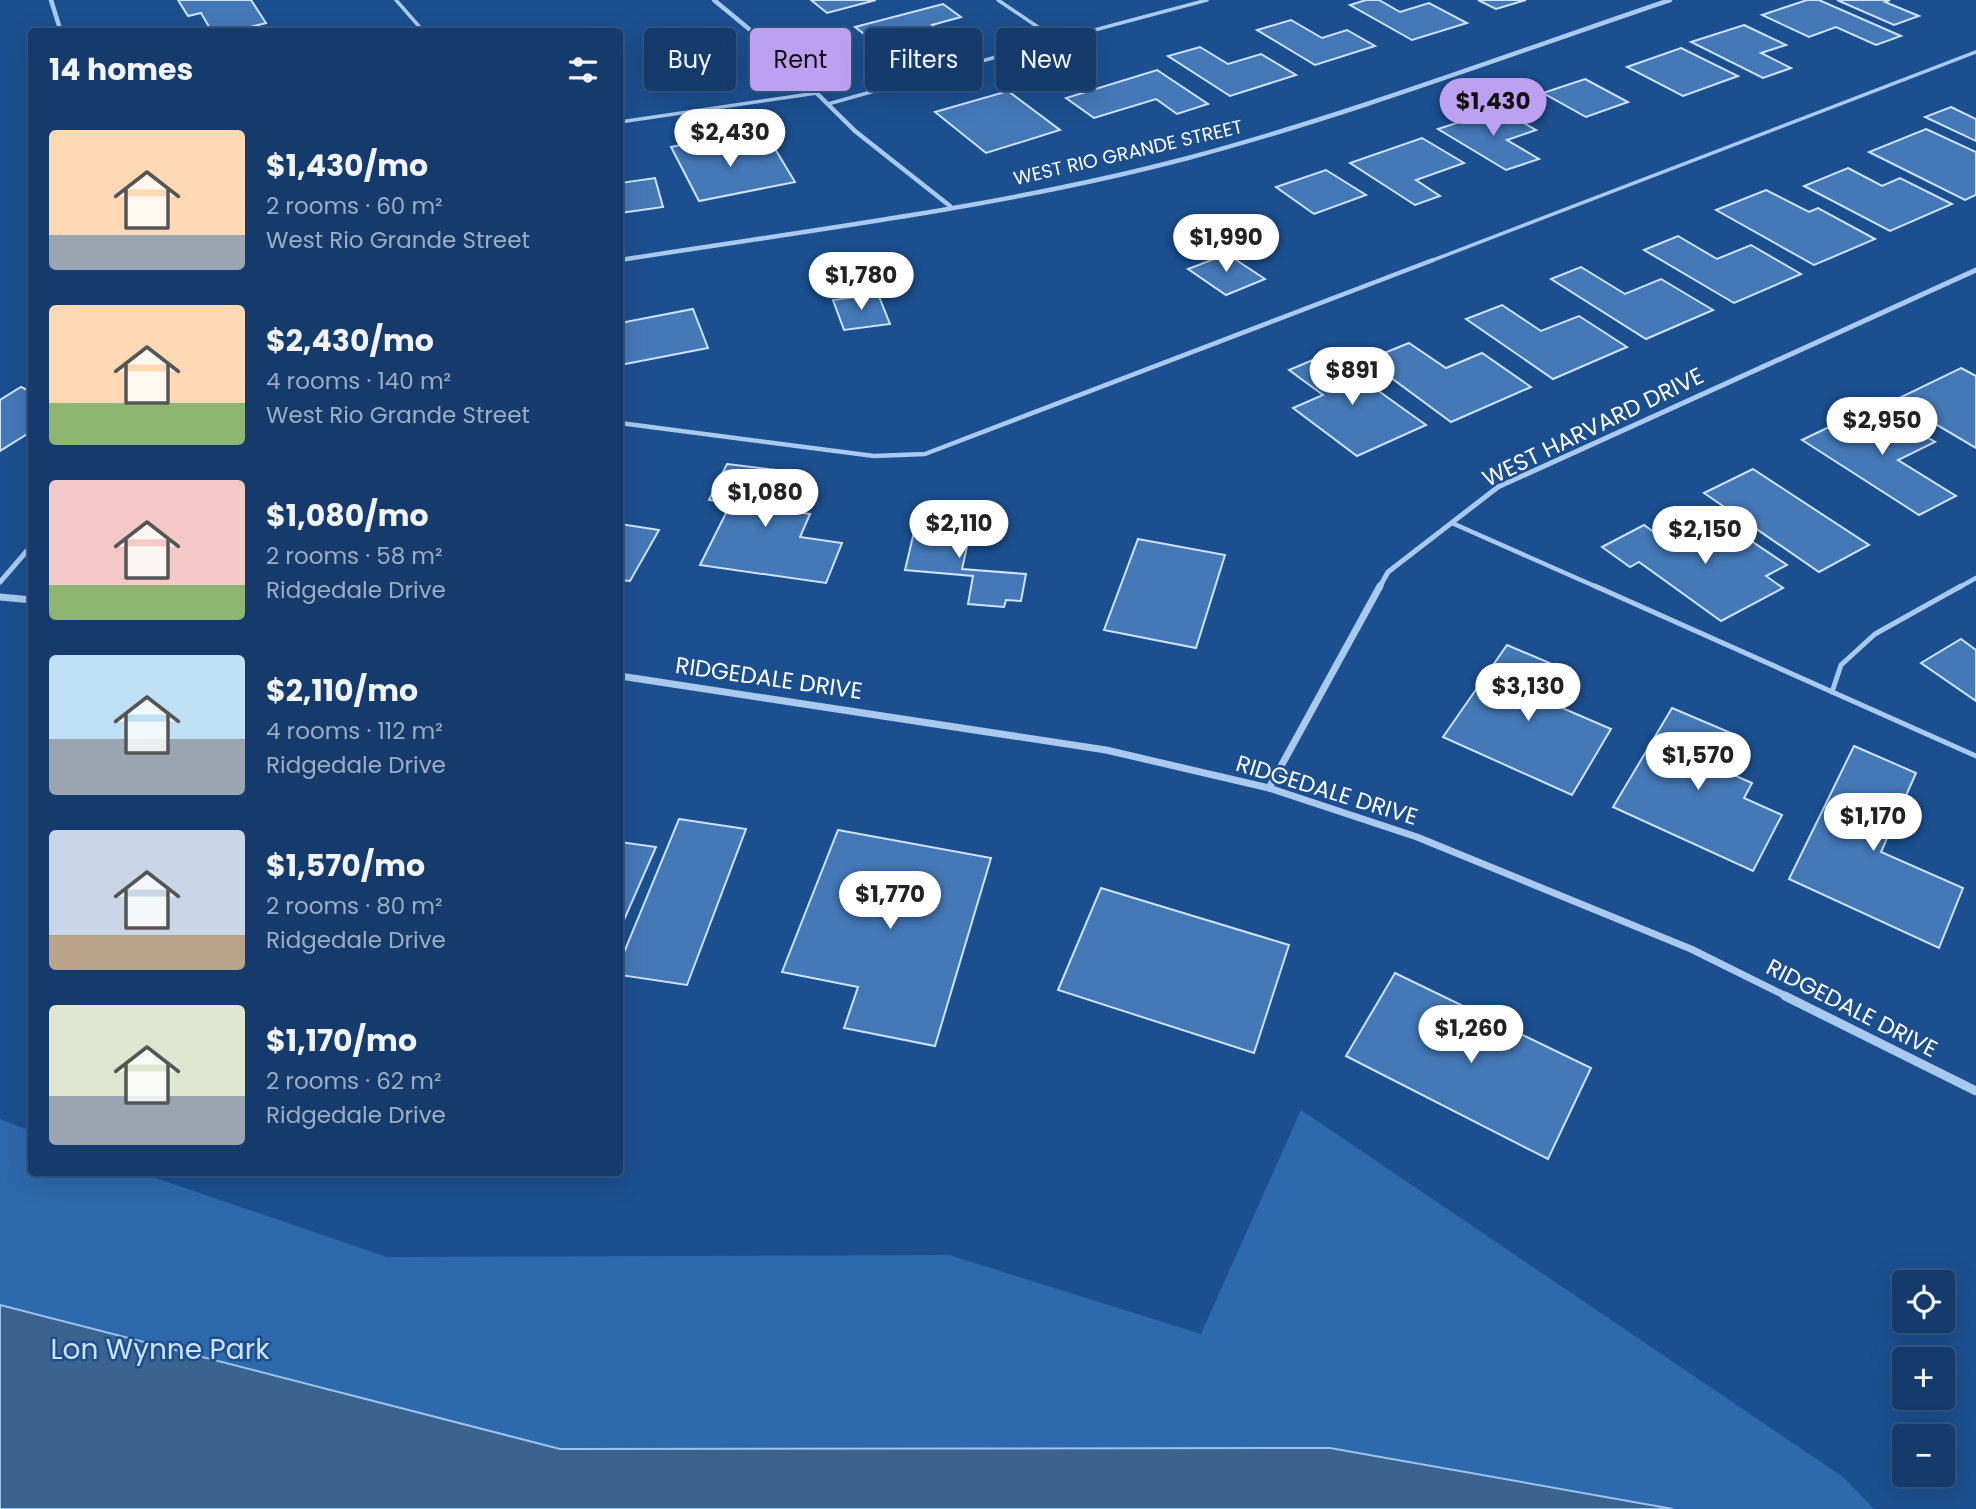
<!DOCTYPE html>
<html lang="en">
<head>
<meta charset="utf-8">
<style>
  body { margin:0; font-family:Poppins,sans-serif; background:#214673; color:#f1f3f6; height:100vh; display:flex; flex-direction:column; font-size:26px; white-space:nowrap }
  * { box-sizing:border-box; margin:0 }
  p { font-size:23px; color:#9dadc1 }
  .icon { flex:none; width:38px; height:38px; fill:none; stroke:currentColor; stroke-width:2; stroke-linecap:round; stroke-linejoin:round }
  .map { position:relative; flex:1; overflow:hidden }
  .panel { position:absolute; left:28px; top:28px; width:595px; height:1148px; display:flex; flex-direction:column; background:#143b6b; border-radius:7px; box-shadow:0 7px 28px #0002,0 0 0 2px #33557e }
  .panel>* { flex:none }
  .banner { position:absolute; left:644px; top:28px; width:665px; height:63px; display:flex; gap:14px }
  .tools { position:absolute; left:1892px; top:1270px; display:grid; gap:14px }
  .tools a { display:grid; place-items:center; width:63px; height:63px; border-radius:7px; background:#143b6b; box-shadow:0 7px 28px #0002,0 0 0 2px #33557e; font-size:35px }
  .price { position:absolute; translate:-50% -60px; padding:0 16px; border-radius:24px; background:#fff; color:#222; font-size:23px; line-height:46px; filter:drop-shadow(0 2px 4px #0008) }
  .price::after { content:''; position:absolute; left:50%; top:42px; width:21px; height:16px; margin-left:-10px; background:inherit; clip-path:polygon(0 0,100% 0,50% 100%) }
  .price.active { background:#bca0f2; color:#111 }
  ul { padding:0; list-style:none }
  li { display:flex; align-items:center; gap:21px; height:175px; padding:0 21px }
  li span { display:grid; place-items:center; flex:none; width:196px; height:140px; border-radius:7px; color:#555 }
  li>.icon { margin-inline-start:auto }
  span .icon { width:84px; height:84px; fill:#fffc; stroke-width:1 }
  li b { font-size:30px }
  h2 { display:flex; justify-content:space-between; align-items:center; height:84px; padding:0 21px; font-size:30px }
  .pill { padding:0 24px; border-radius:7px; background:#143b6b; box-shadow:0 7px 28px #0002,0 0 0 2px #33557e; font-size:24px; line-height:63px }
  .pill.active { background:#bca0f2; color:#111 }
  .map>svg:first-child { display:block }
  .green { fill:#2e69ad }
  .water { fill:#3c6290; stroke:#9cc4f0; stroke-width:2 }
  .building { fill:#4478b7; stroke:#cfe3fa; stroke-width:2 }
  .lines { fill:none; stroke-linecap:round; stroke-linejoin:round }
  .lane-far2 { stroke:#a9c9ee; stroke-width:3.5 }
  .lane-far1 { stroke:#a9c9ee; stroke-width:4.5 }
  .lane { stroke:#a9c9ee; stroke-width:5 }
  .street-far3 { stroke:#a9c9ee; stroke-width:4.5 }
  .street-far2 { stroke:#a9c9ee; stroke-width:5 }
  .street-far1 { stroke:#a9c9ee; stroke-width:7 }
  .street { stroke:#a9c9ee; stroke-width:9 }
  .labels { text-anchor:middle; stroke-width:5; stroke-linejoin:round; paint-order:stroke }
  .far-street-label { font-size:19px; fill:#fff; stroke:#1b4f8f }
  .street-label { font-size:23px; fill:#fff; stroke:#1b4f8f }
  .near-park-label { font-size:28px; fill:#cfe3fa; stroke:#1b4f8f }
</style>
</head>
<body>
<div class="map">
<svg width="1976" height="1509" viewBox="0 0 1976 1509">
  <rect width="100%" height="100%" fill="#1b4f8f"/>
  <path class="green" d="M1301 1110 1843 1477 1874 1509H0V1119L31 1131 32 1172 141 1173 387 1257 949 1255 1201 1334Z"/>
  <path class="water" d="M0 1305 560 1449 1330 1448 1673 1509H0Z"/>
  <g class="building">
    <path d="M178 0H251L266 23 230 32H212L201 13 188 16Z"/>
    <path d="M811 0H876L827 13Z"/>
    <path d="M1366 0H1379L1400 12 1429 3 1467 23 1412 40 1350 5Z"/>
    <path d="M1478 0H1526L1496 9Z"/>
    <path d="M1807 0H1819L1901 36 1876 45 1836 27 1809 37 1762 15Z"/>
    <path d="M1837 0H1890L1885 2 1919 16 1894 25Z"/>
    <path d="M943 4 961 17 932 25 954 41 893 57 855 27Z"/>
    <path d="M1291 20 1322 38 1347 30 1375 46 1315 65 1257 30Z"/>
    <path d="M1744 25 1786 45 1761 53 1791 68 1763 78 1691 42Z"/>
    <path d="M1200 47 1228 64 1261 54 1296 75 1230 96 1168 56Z"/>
    <path d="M1681 48 1738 76 1683 96 1627 67Z"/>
    <path d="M1157 70 1208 104 1177 114 1156 99 1094 118 1066 98Z"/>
    <path d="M1585 79 1628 102 1586 117 1543 93Z"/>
    <path d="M1008 91 1060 130 986 153 935 112Z"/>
    <path d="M1951 107 1976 119V141L1925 117Z"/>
    <path d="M1499 109 1536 130 1507 140 1539 159 1506 170 1438 129Z"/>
    <path d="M1926 129 1976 152V195L1965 200 1869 152Z"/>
    <path d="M717 138 727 155 774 147 795 182 699 201 671 147Z"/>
    <path d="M1422 138 1464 163 1416 180 1440 196 1415 205 1350 163Z"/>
    <path d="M1848 168 1882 186 1900 178 1952 204 1890 231 1804 186Z"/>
    <path d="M1326 170 1366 195 1314 214 1276 187Z"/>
    <path d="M655 178 663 207 620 213V183Z"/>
    <path d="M1766 190 1809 212 1818 208 1875 239 1814 265 1716 210Z"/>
    <path d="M1678 236 1717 259 1751 245 1801 274 1734 303 1644 250Z"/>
    <path d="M1227 254 1265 279 1226 295 1188 269Z"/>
    <path d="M1581 267 1625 294 1661 279 1713 310 1646 339 1551 279Z"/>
    <path d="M878 294 890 324 844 330 833 300Z"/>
    <path d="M1502 305 1541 331 1579 316 1627 347 1553 379 1466 319Z"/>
    <path d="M693 309 708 348 620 365V323Z"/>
    <path d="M1409 343 1446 368 1482 353 1531 387 1451 422 1367 360Z"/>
    <path d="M1327 354 1426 425 1357 456 1293 408 1323 395 1289 370Z"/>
    <path d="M1961 368 1976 376V448L1895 400Z"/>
    <path d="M21 387 32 392V431L0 451V400Z"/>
    <path d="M1875 405 1935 442 1898 460 1956 496 1919 515 1802 440Z"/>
    <path d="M727 464 794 472 777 509 810 514 800 537 842 543 826 583 700 565 731 503 709 500Z"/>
    <path d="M1753 469 1869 545 1819 572 1704 493Z"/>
    <path d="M918 515 973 520 962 569 1026 574 1021 601 1006 600 1004 607 968 604 973 576 905 570Z"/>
    <path d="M1720 520 1787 565 1766 576 1783 588 1721 621 1639 562 1630 567 1602 547 1644 525 1672 545Z"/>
    <path d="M620 524 659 530 630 581 620 580Z"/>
    <path d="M1138 539 1225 555 1196 648 1104 630Z"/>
    <path d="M1961 639 1976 650V701L1921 663Z"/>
    <path d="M1507 645 1566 670 1546 701 1611 729 1572 795 1443 737Z"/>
    <path d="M1672 708 1738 736 1720 769 1752 783 1744 798 1782 815 1753 871 1613 807Z"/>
    <path d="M1854 746 1916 773 1881 852 1963 888 1939 948 1789 879Z"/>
    <path d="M679 819 746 829 687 985 620 975V962Z"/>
    <path d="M838 830 991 858 935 1046 844 1028 858 987 782 972Z"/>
    <path d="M620 842 656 847 620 929Z"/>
    <path d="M1101 888 1289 945 1254 1053 1058 990Z"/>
    <path d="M1395 973 1591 1068 1548 1159 1346 1056Z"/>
  </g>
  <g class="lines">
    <g class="lane-far2">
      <path d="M396 0 424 32"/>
      <path d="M1057 40 1207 0"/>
      <path d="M828 104 1057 40 998 0"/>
      <path d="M620 122 817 93"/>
      <path d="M1428 262 1976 52"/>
    </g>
    <g class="lane-far1">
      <path d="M620 423 874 456 925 454 1433 260"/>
      <path d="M1452 523 1599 588"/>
      <path d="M1958 588 1976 578"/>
    </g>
    <g class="lane">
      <path d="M1595 586 1976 756"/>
      <path d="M1832 692 1841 665 1875 634 1961 586"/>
    </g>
    <g class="street-far3">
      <path d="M51 0 61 32"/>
      <path d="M714 0 766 43 855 131 950 206"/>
      <path d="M620 260C810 230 1002 207 1188 158 1352 114 1510 54 1670 0"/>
    </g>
    <g class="street-far2">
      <path d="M0 582 32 545"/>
      <path d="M1379 588 1388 572 1498 487 1976 270"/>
    </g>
    <g class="street-far1">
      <path d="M0 597 32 600"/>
      <path d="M620 676 1106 750 1269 788 1417 837 1691 949 1788 997"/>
      <path d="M1269 788 1380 586"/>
    </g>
    <path class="street" d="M1785 996 1976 1091"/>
  </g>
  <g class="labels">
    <g class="far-street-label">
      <text transform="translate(1128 152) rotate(-13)" y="7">WEST RIO GRANDE STREET</text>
    </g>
    <g class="street-label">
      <text transform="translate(1593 427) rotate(-26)" y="8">WEST HARVARD DRIVE</text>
      <text transform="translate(769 678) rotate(8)" y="8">RIDGEDALE DRIVE</text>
      <text transform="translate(1327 790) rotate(17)" y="8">RIDGEDALE DRIVE</text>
      <text transform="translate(1852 1008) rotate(27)" y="8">RIDGEDALE DRIVE</text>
    </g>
    <g class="near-park-label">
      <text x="160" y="1359">Lon Wynne Park</text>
    </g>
  </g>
</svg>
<div class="tools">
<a><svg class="icon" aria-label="locate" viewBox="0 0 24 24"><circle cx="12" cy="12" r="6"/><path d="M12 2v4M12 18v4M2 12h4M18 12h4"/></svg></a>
<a>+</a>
<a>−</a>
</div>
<b class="price active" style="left:1493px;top:138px">$1,430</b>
<b class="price" style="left:730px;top:169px">$2,430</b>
<b class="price" style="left:1226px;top:274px">$1,990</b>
<b class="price" style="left:861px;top:312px">$1,780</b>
<b class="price" style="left:1352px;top:407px">$891</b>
<b class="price" style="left:1882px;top:457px">$2,950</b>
<b class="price" style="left:765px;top:529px">$1,080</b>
<b class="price" style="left:959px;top:560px">$2,110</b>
<b class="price" style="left:1705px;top:566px">$2,150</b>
<b class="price" style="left:1528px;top:723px">$3,130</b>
<b class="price" style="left:1698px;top:792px">$1,570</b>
<b class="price" style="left:1873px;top:853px">$1,170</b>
<b class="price" style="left:890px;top:931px">$1,770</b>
<b class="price" style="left:1471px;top:1065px">$1,260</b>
<div class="banner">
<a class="pill">Buy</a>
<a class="pill active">Rent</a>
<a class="pill">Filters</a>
<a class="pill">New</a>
</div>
<section class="panel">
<h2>14 homes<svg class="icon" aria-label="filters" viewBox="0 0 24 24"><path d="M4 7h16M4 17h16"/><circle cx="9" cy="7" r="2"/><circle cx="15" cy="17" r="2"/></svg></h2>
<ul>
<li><span style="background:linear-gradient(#ffd9b3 75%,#9aa5b1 0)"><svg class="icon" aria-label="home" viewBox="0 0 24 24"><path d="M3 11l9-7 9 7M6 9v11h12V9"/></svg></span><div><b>$1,430/mo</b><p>2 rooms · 60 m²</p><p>West Rio Grande Street</p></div></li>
<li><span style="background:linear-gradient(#ffd9b3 70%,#8fb573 0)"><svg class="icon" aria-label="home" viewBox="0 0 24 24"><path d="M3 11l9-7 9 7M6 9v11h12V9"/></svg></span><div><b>$2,430/mo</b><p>4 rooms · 140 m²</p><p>West Rio Grande Street</p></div></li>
<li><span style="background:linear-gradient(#f6c9c9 75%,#8fb573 0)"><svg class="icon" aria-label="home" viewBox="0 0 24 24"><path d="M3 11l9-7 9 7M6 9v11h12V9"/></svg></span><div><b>$1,080/mo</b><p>2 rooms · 58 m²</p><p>Ridgedale Drive</p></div></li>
<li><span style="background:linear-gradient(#bfe0f5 60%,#9aa5b1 0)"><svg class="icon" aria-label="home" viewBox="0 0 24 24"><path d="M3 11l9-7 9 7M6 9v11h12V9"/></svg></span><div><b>$2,110/mo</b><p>4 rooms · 112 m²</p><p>Ridgedale Drive</p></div></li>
<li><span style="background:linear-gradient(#c9d6e8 75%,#b9a48a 0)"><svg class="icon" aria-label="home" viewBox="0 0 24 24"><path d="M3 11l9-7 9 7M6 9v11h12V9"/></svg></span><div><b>$1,570/mo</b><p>2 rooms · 80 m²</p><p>Ridgedale Drive</p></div></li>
<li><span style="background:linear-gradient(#dfe7d0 65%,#9aa5b1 0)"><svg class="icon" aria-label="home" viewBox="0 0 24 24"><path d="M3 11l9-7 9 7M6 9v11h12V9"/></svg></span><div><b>$1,170/mo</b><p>2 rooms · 62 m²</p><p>Ridgedale Drive</p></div></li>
</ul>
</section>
</div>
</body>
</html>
